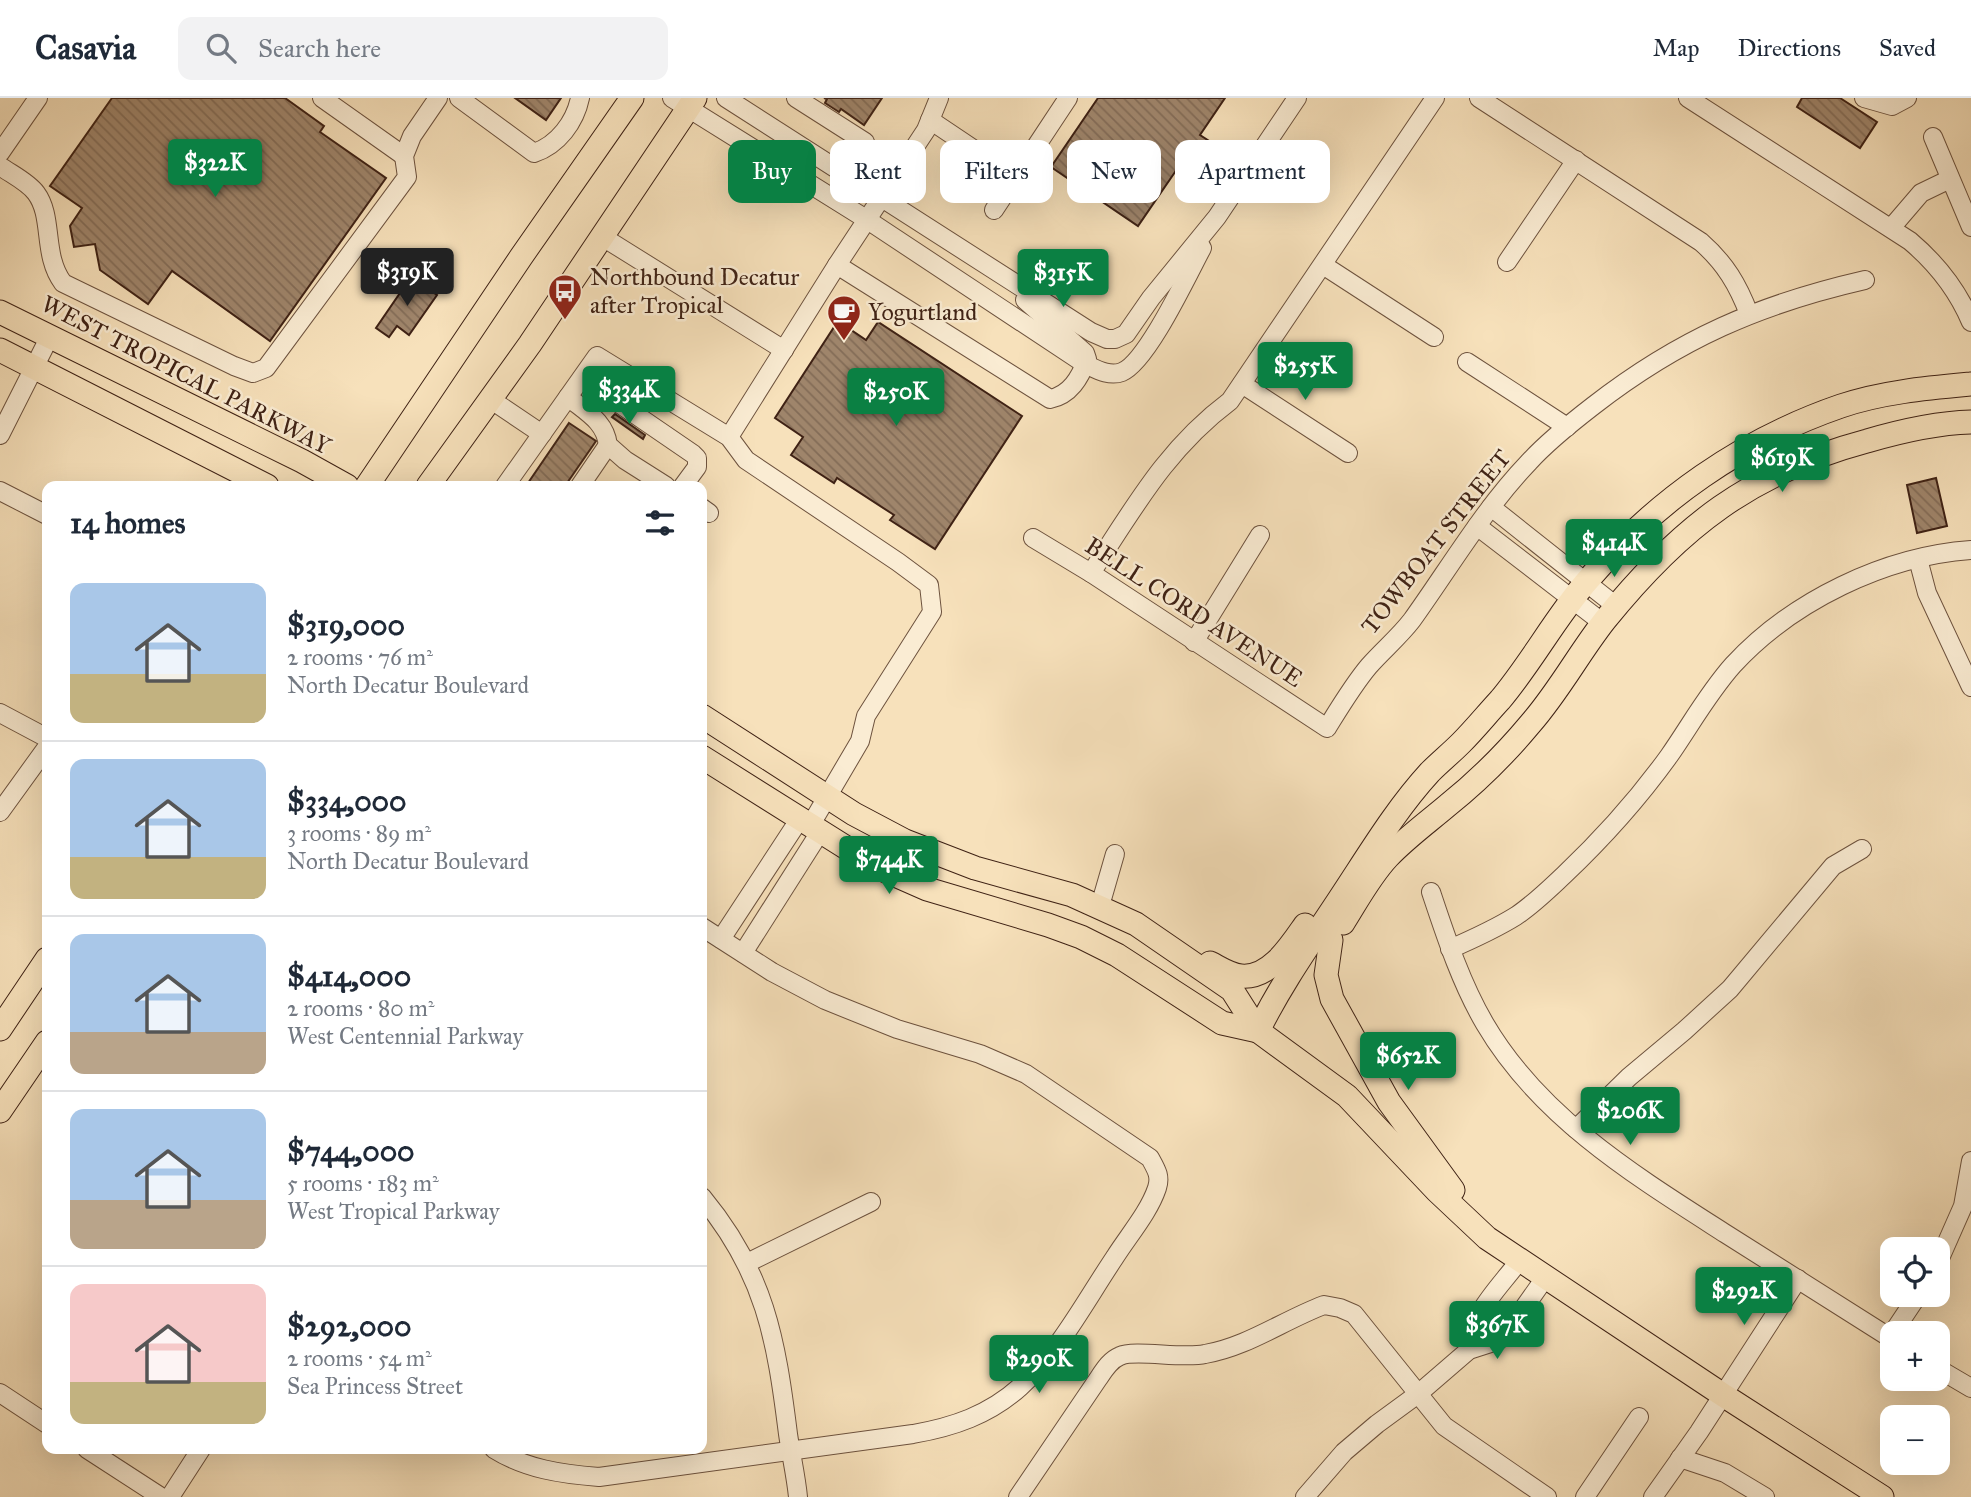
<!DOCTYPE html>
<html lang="en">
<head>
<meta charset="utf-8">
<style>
  body { margin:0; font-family:"IM FELL Great Primer",serif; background:#f2f2f3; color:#1f2937; height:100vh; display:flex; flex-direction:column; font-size:26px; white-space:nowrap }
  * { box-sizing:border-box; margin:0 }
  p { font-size:23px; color:#747a83 }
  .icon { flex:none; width:38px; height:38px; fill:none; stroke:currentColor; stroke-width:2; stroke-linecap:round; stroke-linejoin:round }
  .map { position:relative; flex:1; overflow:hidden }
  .panel { position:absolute; left:42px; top:383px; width:665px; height:973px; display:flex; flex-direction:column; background:#fff; border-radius:14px; box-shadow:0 7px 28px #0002 }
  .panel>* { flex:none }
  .guide { position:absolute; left:728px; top:42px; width:665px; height:63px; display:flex; gap:14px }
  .fabs { position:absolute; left:1880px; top:1139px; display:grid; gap:14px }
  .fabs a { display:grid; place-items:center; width:70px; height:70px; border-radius:14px; background:#fff; box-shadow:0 7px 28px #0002; font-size:35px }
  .price { position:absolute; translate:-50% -60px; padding:0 16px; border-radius:7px; background:#0b8043; color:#fff; font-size:23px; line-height:46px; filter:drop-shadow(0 2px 4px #0008) }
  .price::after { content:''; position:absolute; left:50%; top:42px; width:21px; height:16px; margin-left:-10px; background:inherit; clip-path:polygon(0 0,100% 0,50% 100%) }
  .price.active { background:#222; color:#fff }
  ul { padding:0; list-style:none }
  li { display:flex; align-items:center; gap:21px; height:175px; padding:0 28px }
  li+li { border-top:2px solid #e0e1e3 }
  li span { display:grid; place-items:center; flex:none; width:196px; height:140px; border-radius:14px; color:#555 }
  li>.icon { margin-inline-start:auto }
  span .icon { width:84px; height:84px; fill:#fffc; stroke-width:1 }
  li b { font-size:30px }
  h2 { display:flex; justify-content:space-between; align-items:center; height:84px; padding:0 28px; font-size:30px }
  .tag { padding:0 24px; border-radius:14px; background:#fff; box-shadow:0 7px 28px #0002; font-size:24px; line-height:63px }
  .tag.active { background:#0b8043; color:#fff }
  header { display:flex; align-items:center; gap:42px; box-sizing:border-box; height:98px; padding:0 35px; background:#fff; border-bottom:2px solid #e0e1e3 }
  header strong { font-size:33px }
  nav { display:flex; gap:38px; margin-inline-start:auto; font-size:24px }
  .search { width:490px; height:63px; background:#f2f2f3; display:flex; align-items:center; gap:18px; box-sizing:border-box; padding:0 24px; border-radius:14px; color:#747a83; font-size:26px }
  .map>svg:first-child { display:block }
  .building { fill:url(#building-back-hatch); stroke:#3f2215; stroke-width:2 }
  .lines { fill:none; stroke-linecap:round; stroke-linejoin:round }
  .minor-casing { stroke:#6d523e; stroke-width:20 }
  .major-casing { stroke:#3f2215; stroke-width:25 }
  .minor { stroke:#faecd3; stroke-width:18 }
  .major { stroke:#f7e1bb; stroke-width:23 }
  .labels { text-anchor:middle; stroke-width:5; stroke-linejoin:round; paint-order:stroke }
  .poi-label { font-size:24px; fill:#3f2215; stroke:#faecd3; text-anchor:start }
  .street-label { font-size:24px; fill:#3f2215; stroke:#faecd3 }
</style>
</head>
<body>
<header>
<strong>Casavia</strong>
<div class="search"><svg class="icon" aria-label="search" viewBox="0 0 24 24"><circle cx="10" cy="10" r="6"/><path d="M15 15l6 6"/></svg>Search here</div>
<nav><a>Map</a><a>Directions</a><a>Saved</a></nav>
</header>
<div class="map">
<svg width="1971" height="1399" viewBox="0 0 1971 1399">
  <defs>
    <pattern id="building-back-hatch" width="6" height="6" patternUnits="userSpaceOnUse" patternTransform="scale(1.75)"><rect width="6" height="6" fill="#9f856b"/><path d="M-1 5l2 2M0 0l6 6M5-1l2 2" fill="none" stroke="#836c57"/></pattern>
  </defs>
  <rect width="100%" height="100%" fill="#f7e1bb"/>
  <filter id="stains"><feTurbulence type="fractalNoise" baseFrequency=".00286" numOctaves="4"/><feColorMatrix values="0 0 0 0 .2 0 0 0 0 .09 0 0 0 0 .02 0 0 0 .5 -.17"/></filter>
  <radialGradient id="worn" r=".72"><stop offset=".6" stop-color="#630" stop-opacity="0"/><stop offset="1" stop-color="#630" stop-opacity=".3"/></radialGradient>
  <g class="building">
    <path d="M112 0H285L324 28 320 34 386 80 270 243 172 173 148 206 100 172 95 146 74 149 70 128 82 110 50 88Z"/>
    <path d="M515 0H561L546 22Z"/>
    <path d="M824 0H882L864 27 841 11 839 14 825 5 827 1Z"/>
    <path d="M1098 0H1225L1200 37 1220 50 1208 68 1188 55 1138 128 1051 69Z"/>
    <path d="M1802 0H1840L1877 24 1860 50 1797 9Z"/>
    <path d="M411 179 437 197 409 237 397 228 389 239 376 230Z"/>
    <path d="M838 223 866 242 878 224 1022 318 935 451 890 422 894 417 837 380 834 385 791 357 803 339 775 320Z"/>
    <path d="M615 316 645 337 643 341 612 319Z"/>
    <path d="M569 325 596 343 565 388H526Z"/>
    <path d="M1936 380 1947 428 1917 435 1907 387Z"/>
  </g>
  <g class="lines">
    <g class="minor-casing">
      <g id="minor">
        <path d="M322 0 404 58"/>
        <path d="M459 0 534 55C558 47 575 24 580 0"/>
        <path d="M672 0 866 121 1085 266C1096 271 1109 279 1122 274 1147 264 1188 176 1202 150"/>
        <path d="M726 0 1091 234 1107 241H1115L1126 236 1151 200 1217 119 1297 0"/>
        <path d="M796 0 865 44"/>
        <path d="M1479 0 1701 144C1725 165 1738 187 1749 216"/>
        <path d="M1688 0 1910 143C1936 165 1957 191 1971 224"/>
        <path d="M1864 0 1892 8 1907 0"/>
        <path d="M930 22 1015 79"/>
        <path d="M1933 39 1971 129"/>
        <path d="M0 55 38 0"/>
        <path d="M0 68C11 76 28 84 36 95 54 119 42 157 63 185L234 268 253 275 266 270 407 79 404 58 412 38 438 0"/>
        <path d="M994 112 1068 0"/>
        <path d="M1891 130 1921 95 1950 81"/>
        <path d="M601 138 784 252"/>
        <path d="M1507 164 1576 62"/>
        <path d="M837 167 926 32 939 0"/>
        <path d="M1323 167 1434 239"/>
        <path d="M1467 264 1567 329"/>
        <path d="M582 280 693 356 697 360V369L683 388"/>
        <path d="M1242 286 1348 355"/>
        <path d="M568 299C586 314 605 323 608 347L625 362 666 388"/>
        <path d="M490 301 542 336"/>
        <path d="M0 337 50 238"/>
        <path d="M729 339 837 167 1050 301C1070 297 1080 280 1087 261L1085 255 1025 202"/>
        <path d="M505 388 597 258 729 339 746 362 898 464 929 487 932 514 866 618 860 643 810 728"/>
        <path d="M580 388 608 347"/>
        <path d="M0 393 47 417"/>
        <path d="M1491 409 1616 508"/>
        <path d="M702 410 709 415"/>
        <path d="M1477 428 1603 525"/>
        <path d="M1033 440 1091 475 1327 630C1340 609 1353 587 1369 568 1383 552 1399 539 1412 522 1450 469 1484 411 1529 364 1548 343 1571 325 1593 308 1679 241 1760 206 1865 182"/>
        <path d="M1918 461 1927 495 1971 589"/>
        <path d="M1091 475C1134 410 1166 351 1230 303L1435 0"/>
        <path d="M1194 544 1260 437"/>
        <path d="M0 615 47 640"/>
        <path d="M0 714 47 649"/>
        <path d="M1431 794C1446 839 1461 885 1485 926 1540 1020 1637 1079 1726 1136 1782 1171 1837 1206 1892 1241"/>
        <path d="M1100 808 1115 756"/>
        <path d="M721 841 799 722"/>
        <path d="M1450 851C1473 841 1495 831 1516 818 1534 806 1549 791 1564 777 1603 740 1638 701 1669 658 1690 628 1708 595 1733 567 1792 503 1885 458 1971 452"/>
        <path d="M743 855 820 734"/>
        <path d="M1576 1031 1629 979 1684 933 1730 891 1833 768 1862 751"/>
        <path d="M702 1099C765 1175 776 1240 788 1336 791 1357 796 1378 798 1399"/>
        <path d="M747 1165 871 1104"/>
        <path d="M1937 1167 1963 1108 1971 1063"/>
        <path d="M1892 1236 1918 1197"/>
        <path d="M1469 1252C1469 1217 1499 1190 1519 1163"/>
        <path d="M1937 1270 1971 1290"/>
        <path d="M0 1295 47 1326"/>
        <path d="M87 1351 161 1399"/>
        <path d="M494 1351C526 1371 561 1376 599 1379L913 1336C953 1329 989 1317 1020 1289 1059 1254 1086 1202 1115 1159 1129 1137 1149 1114 1157 1090 1161 1078 1156 1071 1150 1060L1026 976 980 956 897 931 825 902 772 874 702 829"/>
        <path d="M1680 1360 1725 1375 1765 1399"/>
        <path d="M170 1399 201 1351"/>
        <path d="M1018 1399 1098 1281C1104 1272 1110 1262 1120 1258 1134 1251 1183 1261 1205 1256 1247 1249 1284 1222 1324 1207L1340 1210 1354 1216 1444 1328 1547 1399"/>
        <path d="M1305 1399 1344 1354 1377 1326 1418 1296 1469 1252 1497 1243 1504 1238 1545 1180"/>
        <path d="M1585 1399 1639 1319"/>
        <path d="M1653 1399 1699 1334 1798 1181"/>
      </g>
    </g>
    <g class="major-casing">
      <g id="major">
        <path d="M0 214 302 363 347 388"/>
        <path d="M0 252 267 388"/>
        <path d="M367 388 521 159 632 0"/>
        <path d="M428 388 530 246 695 0"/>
        <path d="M702 618 854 716 905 743 975 770 1072 797 1136 826 1232 892 1258 933"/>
        <path d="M702 659 877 769 927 791 1048 827 1081 839 1117 857 1222 925 1258 933 1347 998 1437 1093 1487 1140 1723 1297 1882 1399"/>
        <path d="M1343 825C1357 803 1370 778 1388 759 1406 740 1428 724 1448 707 1478 683 1506 655 1531 625 1559 593 1579 555 1605 522 1680 429 1751 374 1867 343 1901 333 1935 325 1971 324"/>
        <path d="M1331 842 1326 877 1332 901 1389 1004 1453 1092"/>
        <path d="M1210 865C1220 870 1230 877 1241 878 1270 881 1291 847 1305 827"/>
        <path d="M0 931 47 861"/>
        <path d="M1258 933C1282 884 1314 840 1344 794 1371 753 1397 710 1430 674 1440 664 1451 655 1461 645 1475 631 1487 616 1500 602 1532 564 1555 520 1587 483 1655 403 1742 342 1841 308 1882 294 1928 290 1971 286"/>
        <path d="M0 1013 47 944"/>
      </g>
    </g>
    <use href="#minor" class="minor"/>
    <use href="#major" class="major"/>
  </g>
  <defs>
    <g id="bus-pin" transform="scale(1.75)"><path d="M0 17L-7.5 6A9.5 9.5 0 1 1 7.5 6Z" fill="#8f2418" stroke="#faecd3"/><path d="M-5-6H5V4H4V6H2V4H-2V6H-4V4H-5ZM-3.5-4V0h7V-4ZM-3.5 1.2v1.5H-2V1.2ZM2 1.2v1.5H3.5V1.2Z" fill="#fff"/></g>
    <g id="cafe-pin" transform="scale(1.75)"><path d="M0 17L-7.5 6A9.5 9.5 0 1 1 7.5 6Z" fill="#8f2418" stroke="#faecd3"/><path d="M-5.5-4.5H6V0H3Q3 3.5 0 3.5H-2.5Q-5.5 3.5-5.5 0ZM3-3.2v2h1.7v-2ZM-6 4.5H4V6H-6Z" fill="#fff"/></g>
  </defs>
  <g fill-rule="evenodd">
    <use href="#bus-pin" x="565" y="193"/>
    <use href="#cafe-pin" x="844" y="214"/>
  </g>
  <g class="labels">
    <g class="poi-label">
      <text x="590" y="187">Northbound Decatur<tspan x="590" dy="28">after Tropical</tspan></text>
      <text x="868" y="222">Yogurtland</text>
    </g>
    <g class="street-label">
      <text transform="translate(186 277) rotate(27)" y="8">WEST TROPICAL PARKWAY</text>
      <text transform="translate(1436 444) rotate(-52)" y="8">TOWBOAT STREET</text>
      <text transform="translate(1194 514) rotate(33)" y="8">BELL CORD AVENUE</text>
    </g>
  </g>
  <rect width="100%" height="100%" filter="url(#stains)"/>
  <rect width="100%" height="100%" fill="url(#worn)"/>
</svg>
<div class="fabs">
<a><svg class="icon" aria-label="locate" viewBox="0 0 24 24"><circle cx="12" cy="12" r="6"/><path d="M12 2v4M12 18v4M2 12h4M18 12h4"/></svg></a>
<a>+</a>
<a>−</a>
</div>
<b class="price" style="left:215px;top:101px">$322K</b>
<b class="price active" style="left:407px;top:210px">$319K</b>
<b class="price" style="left:1063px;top:211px">$315K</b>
<b class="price" style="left:1305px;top:304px">$255K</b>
<b class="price" style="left:629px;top:328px">$334K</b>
<b class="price" style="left:896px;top:330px">$250K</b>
<b class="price" style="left:1782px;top:396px">$619K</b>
<b class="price" style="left:1614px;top:481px">$414K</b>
<b class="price" style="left:889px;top:798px">$744K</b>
<b class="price" style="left:1408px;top:994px">$652K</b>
<b class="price" style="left:1630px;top:1049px">$206K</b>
<b class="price" style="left:1744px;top:1229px">$292K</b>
<b class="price" style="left:1497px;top:1263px">$367K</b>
<b class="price" style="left:1039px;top:1297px">$290K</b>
<div class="guide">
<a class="tag active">Buy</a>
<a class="tag">Rent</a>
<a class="tag">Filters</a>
<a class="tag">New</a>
<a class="tag">Apartment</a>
</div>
<section class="panel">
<h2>14 homes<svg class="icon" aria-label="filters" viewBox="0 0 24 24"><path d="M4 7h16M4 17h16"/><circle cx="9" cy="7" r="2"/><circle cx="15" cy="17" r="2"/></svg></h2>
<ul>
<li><span style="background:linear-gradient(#a9c7e8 65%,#c2b280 0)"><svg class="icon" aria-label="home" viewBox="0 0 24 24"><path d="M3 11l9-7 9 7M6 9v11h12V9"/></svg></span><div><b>$319,000</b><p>2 rooms · 76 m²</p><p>North Decatur Boulevard</p></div></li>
<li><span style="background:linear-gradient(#a9c7e8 70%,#c2b280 0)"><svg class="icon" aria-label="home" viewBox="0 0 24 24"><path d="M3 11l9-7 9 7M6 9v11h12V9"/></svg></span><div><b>$334,000</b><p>3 rooms · 89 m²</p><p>North Decatur Boulevard</p></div></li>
<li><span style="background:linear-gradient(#a9c7e8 70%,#b9a48a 0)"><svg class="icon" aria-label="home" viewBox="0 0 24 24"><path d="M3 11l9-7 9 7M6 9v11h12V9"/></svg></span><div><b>$414,000</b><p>2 rooms · 80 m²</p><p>West Centennial Parkway</p></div></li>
<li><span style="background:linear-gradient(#a9c7e8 65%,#b9a48a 0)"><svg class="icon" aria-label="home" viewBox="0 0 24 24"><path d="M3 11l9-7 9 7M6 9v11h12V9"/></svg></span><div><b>$744,000</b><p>5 rooms · 183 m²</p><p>West Tropical Parkway</p></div></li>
<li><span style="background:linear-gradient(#f6c9c9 70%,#c2b280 0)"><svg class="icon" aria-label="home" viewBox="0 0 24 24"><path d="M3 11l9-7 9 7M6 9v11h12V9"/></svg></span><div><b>$292,000</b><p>2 rooms · 54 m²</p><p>Sea Princess Street</p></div></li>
</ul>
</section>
</div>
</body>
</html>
